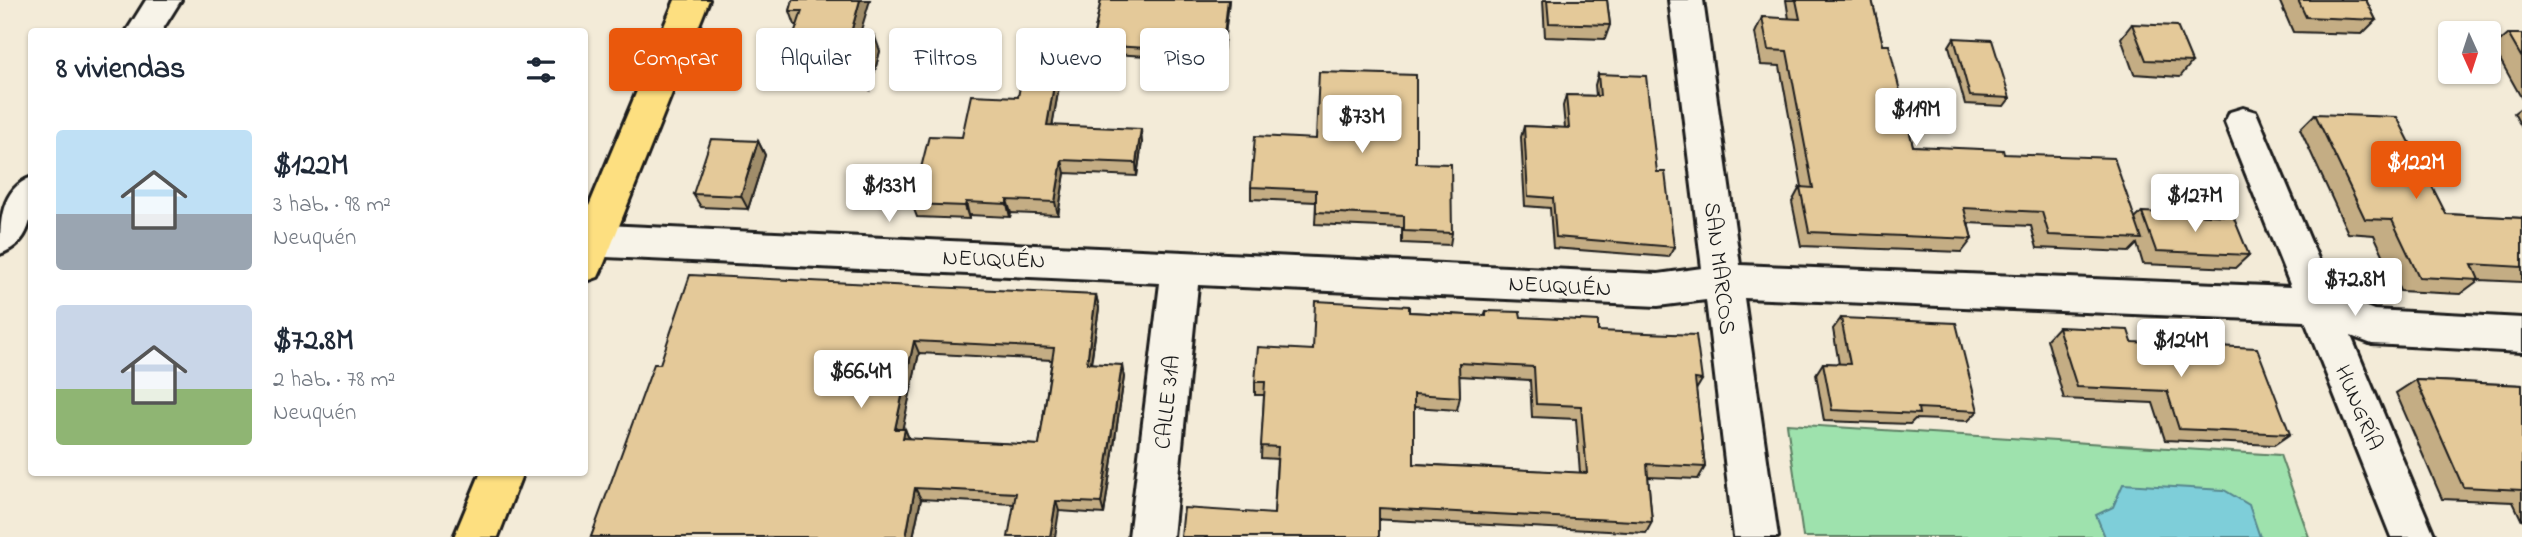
<!DOCTYPE html>
<html lang="es">
<head>
<meta charset="utf-8">
<style>
  body { margin:0; font-family:"Indie Flower",sans-serif; background:#f2f2f3; color:#1f2937; height:100vh; display:flex; flex-direction:column; font-size:26px; white-space:nowrap }
  * { box-sizing:border-box; margin:0 }
  p { font-size:23px; color:#747a83 }
  .icon { flex:none; width:38px; height:38px; fill:none; stroke:currentColor; stroke-width:2; stroke-linecap:round; stroke-linejoin:round }
  .map { position:relative; flex:1; overflow:hidden }
  .side { position:absolute; left:28px; top:28px; width:560px; height:448px; display:flex; flex-direction:column; background:#fff; border-radius:7px; box-shadow:0 2px 5px #0004 }
  .side>* { flex:none }
  .guide { position:absolute; left:609px; top:28px; width:665px; height:63px; display:flex; gap:14px }
  .needle { width:46px; rotate:177deg }
  .buttons { position:absolute; left:2438px; top:21px; display:grid; gap:14px }
  .buttons a { display:grid; place-items:center; width:63px; height:63px; border-radius:7px; background:#fff; box-shadow:0 2px 5px #0004; font-size:35px }
  .price { position:absolute; translate:-50% -60px; padding:0 16px; border-radius:7px; background:#fff; color:#222; font-size:23px; line-height:46px; filter:drop-shadow(0 2px 4px #0008) }
  .price::after { content:''; position:absolute; left:50%; top:42px; width:21px; height:16px; margin-left:-10px; background:inherit; clip-path:polygon(0 0,100% 0,50% 100%) }
  .price.current { background:#ea580c; color:#fff }
  ul { padding:0; list-style:none }
  li { display:flex; align-items:center; gap:21px; height:175px; padding:0 28px }
  li span { display:grid; place-items:center; flex:none; width:196px; height:140px; border-radius:7px; color:#555 }
  li>.icon { margin-inline-start:auto }
  span .icon { width:84px; height:84px; fill:#fffc; stroke-width:1 }
  li b { font-size:30px }
  h2 { display:flex; justify-content:space-between; align-items:center; height:84px; padding:0 28px; font-size:30px }
  .pill { padding:0 24px; border-radius:7px; background:#fff; box-shadow:0 2px 5px #0004; font-size:24px; line-height:63px }
  .pill.current { background:#ea580c; color:#fff }
  .map>svg:first-child { display:block }
  .green { fill:#9ee2ad; stroke:#5d7f64; stroke-width:2 }
  .water { fill:#7eced9; stroke:#57878d; stroke-width:2 }
  .lines { fill:none; stroke-linecap:round; stroke-linejoin:round }
  .street-casing { stroke:#1c1c1c; stroke-width:6 }
  .primary-casing { stroke:#1c1c1c; stroke-width:6 }
  .street { fill:#f7f3e8; fill-rule:evenodd }
  .primary { fill:#fddf80; fill-rule:evenodd }
  .wall { fill:#c4ad84; stroke:#1c1c1c; stroke-width:2; fill-rule:evenodd }
  .shaded-wall { fill:#a08d6b; stroke:#1c1c1c; stroke-width:2 }
  .building { fill:#e4c999; stroke:#1c1c1c; stroke-width:2; fill-rule:evenodd }
  .labels { text-anchor:middle; stroke-width:5; stroke-linejoin:round; paint-order:stroke }
  .street-label { font-size:23px; fill:#1c1c1c; stroke:#f7f3e8 }
</style>
</head>
<body>
<div class="map">
<svg width="2522" height="537" viewBox="0 0 2522 537">
  <rect width="100%" height="100%" fill="#f3ebd8"/>
  <filter id="ink" filterUnits="userSpaceOnUse"><feTurbulence type="fractalNoise" baseFrequency=".0143" numOctaves="2"/><feDisplacementMap in="SourceGraphic" scale="14" xChannelSelector="R" yChannelSelector="G"/><feConvolveMatrix kernelMatrix="1 2 1 2 8 2 1 2 1" color-interpolation-filters="sRGB"/></filter>
  <g filter="url(#ink)">
    <path class="green" d="M1787 424 2280 455 2309 537H1803Z"/>
    <path class="water" d="M2123 484 2224 490 2249 505 2260 537H2105L2096 515 2113 507Z"/>
    <g class="lines">
      <g class="street-casing">
        <g id="street">
          <path d="M146 0H181L161 32H126Z"/>
          <path d="M1669 0H1703L1740 265 2291 287 2225 122 2230 112 2243 108 2256 112 2333 294 2374 310 2522 318V352L2372 344 2351 336 2435 537H2391L2305 321 1744 298 1778 537H1734L1706 300 1658 306 1198 285 1173 537H1129L1160 283 584 256V224L1658 274 1702 268Z"/>
          <path d="M32 177C32 209 36 241 0 254 0 222 0 189 32 177Z"/>
        </g>
      </g>
      <g class="primary-casing">
        <g id="primary">
          <path d="M675 0H709L603 266 598 277 584 282V218Z"/>
          <path d="M481 472H523L498 537H454Z"/>
        </g>
      </g>
      <use href="#street" class="street"/>
      <use href="#primary" class="primary"/>
    </g>
    <g class="wall">
      <path d="M793 0 859 36 880 51 870 89 788 85 782 71 797 25H795L790 11Z"/>
      <path d="M1101 0H1229L1222 60 1093 53 1092 45Z"/>
      <path d="M1543 0H1607L1610 25 1605 39 1545 37Z"/>
      <path d="M1786 0H1872L1883 45 1913 146 2004 154 2135 219 2142 212 2249 255 2235 268 2143 264 2137 244 2129 252 2037 248 2031 226 1968 223 1972 239 1962 252 1801 246 1792 202 1800 187H1802L1780 66 1761 65 1755 33 1762 17 1789 19Z"/>
      <path d="M2279 0H2366L2376 20 2362 34 2293 32Z"/>
      <path d="M2132 24 2192 62 2180 77 2134 74 2121 38Z"/>
      <path d="M2508 34H2522V99L2493 47Z"/>
      <path d="M1954 38 2010 98 2004 106 1965 104 1949 46Z"/>
      <path d="M1598 74 1657 172 1674 247 1669 257 1553 248 1550 208 1525 206 1521 137 1524 126 1565 128 1563 106 1566 95 1596 96 1595 85Z"/>
      <path d="M1060 81 1052 125 1142 142 1137 176 1065 173 1058 215 1011 213 1010 217 969 215V219L917 217 912 204 962 137 1018 97Z"/>
      <path d="M2522 107V128L2514 113Z"/>
      <path d="M2315 114 2446 214 2522 218V282L2479 280 2460 294 2400 291 2374 235 2348 233 2300 129Z"/>
      <path d="M758 141 765 155 748 209 701 207 693 194Z"/>
      <path d="M1416 163 1452 233 1450 245 1402 243V228L1315 224 1316 202 1251 199V187Z"/>
      <path d="M1096 295 1099 308 1091 364 1124 377 1104 514 1059 511 1014 504 921 499 913 537H591L660 364ZM919 353 1052 360 1039 445 909 439 905 429H902Z"/>
      <path d="M1486 311 1598 331 1702 380 1696 390 1705 467 1698 479 1648 477 1652 522 1646 533 1274 514 1277 459 1261 458 1264 395H1255V382L1312 350 1409 312 1484 316ZM1459 376 1530 380 1532 417 1576 419 1580 473 1414 464V407L1457 410 1460 397Z"/>
      <path d="M1841 318 1978 411 1968 421 1915 419 1910 424 1824 421 1816 374 1823 363 1839 364 1833 329Z"/>
      <path d="M2058 327 2132 342 2290 434 2274 445 2165 440 2153 403 2064 399 2047 339Z"/>
      <path d="M2416 380 2522 385V521L2513 502 2442 499 2396 393Z"/>
    </g>
    <g class="shaded-wall">
      <path d="M860 0H870L855 50 850 36Z"/>
      <path d="M1228 0H1229L1222 60V52Z"/>
      <path d="M875 37 880 51 870 89 865 75Z"/>
      <path d="M1057 68 1060 81 1050 138 1047 125Z"/>
      <path d="M1141 129 1142 142 1137 176 1136 163Z"/>
      <path d="M758 141 765 155 748 209 741 196Z"/>
      <path d="M1062 160 1065 173 1058 215 1055 202Z"/>
      <path d="M1007 200 1011 213 1010 217 1007 204Z"/>
      <path d="M966 202 969 215V219L965 206Z"/>
      <path d="M1096 295 1099 308 1089 375 1087 363Z"/>
      <path d="M914 341 919 353 900 440 895 429Z"/>
      <path d="M1122 365 1124 377 1104 514 1101 503Z"/>
      <path d="M905 429 910 441 903 438Z"/>
      <path d="M915 488 921 499 913 537H906Z"/>
      <path d="M1056 501 1059 511 1055 537H1050Z"/>
    </g>
    <g class="building">
      <path d="M793 0H860L850 36 875 37 865 75 782 71 802 11H790Z"/>
      <path d="M1101 0H1228L1222 52 1092 45Z"/>
      <path d="M1547 0H1607L1610 25 1549 23Z"/>
      <path d="M1796 0H1872L1883 45H1889L1913 146 2003 150 2004 154 2114 158 2142 239 2049 235 2042 212 1964 208 1972 239 1809 232 1800 187 1813 188 1787 51 1768 50 1762 17 1800 19Z"/>
      <path d="M2298 0H2366L2376 20 2306 17Z"/>
      <path d="M2132 24 2177 26 2192 62 2146 60Z"/>
      <path d="M2508 34H2522V58Z"/>
      <path d="M1954 38 1992 40 2010 98 1970 96Z"/>
      <path d="M1024 67 1057 68 1047 125 1141 129 1136 163 1062 160 1055 202 1007 200V204L966 202 965 206 912 204 929 136 962 137 971 95 1018 97Z"/>
      <path d="M1319 72 1416 75V163L1451 164 1452 233 1404 231V216L1316 212V190L1251 187 1255 136 1316 139Z"/>
      <path d="M1598 74 1646 76 1657 172H1665L1674 247 1556 237 1553 198 1528 196 1524 126 1569 128 1566 95 1600 96Z"/>
      <path d="M2315 114 2397 117 2446 214 2522 218V267L2472 264 2479 280 2419 277 2392 220 2365 219Z"/>
      <path d="M711 139 758 141 741 196 693 194Z"/>
      <path d="M2142 212 2233 216 2249 255 2156 251Z"/>
      <path d="M690 275 1096 295 1087 363 1122 365 1101 503 1056 501 1050 537H1008L1016 493 915 488 906 537H591L654 364H660ZM914 341 1054 348 1039 445 903 438 905 429H895Z"/>
      <path d="M1315 301 1409 306V312L1486 316V311L1520 312 1521 317 1598 321V331L1696 335 1702 380 1695 379 1705 467 1647 464 1652 522 1379 508V537H1181L1184 508 1274 514 1278 447 1261 446 1265 382H1255L1258 347 1313 350ZM1459 363 1534 367 1536 404 1581 406 1587 473 1414 464V394L1460 397Z"/>
      <path d="M1841 318 1956 323 1978 411 1918 408 1919 414 1832 410 1823 363 1850 364Z"/>
      <path d="M2058 327 2128 330 2132 342 2257 348 2290 434 2179 429 2167 391 2077 387Z"/>
      <path d="M2416 380 2522 385V490L2463 487Z"/>
    </g>
  </g>
  <g class="labels">
    <g class="street-label">
      <text transform="translate(994 258) rotate(2)" y="8">NEUQUÉN</text>
      <text transform="translate(1721 268) rotate(83)" y="8">SAN MARCOS</text>
      <text transform="translate(1560 285) rotate(3)" y="8">NEUQUÉN</text>
      <text transform="translate(1166 402) rotate(-84)" y="8">CALLE 31A</text>
      <text transform="translate(2360 407) rotate(67)" y="8">HUNGRÍA</text>
    </g>
  </g>
</svg>
<div class="buttons">
<a><svg class="needle" viewBox="-14 -14 28 28"><path d="M0-13l5 13h-10z" fill="#e53935"/><path d="M0 13l5-13h-10z" fill="#747a83"/></svg></a>
</div>
<b class="price" style="left:1916px;top:148px">$119M</b>
<b class="price" style="left:1362px;top:155px">$73M</b>
<b class="price current" style="left:2416px;top:201px">$122M</b>
<b class="price" style="left:889px;top:224px">$133M</b>
<b class="price" style="left:2195px;top:234px">$127M</b>
<b class="price" style="left:2355px;top:318px">$72.8M</b>
<b class="price" style="left:2181px;top:379px">$124M</b>
<b class="price" style="left:861px;top:410px">$66.4M</b>
<div class="guide">
<a class="pill current">Comprar</a>
<a class="pill">Alquilar</a>
<a class="pill">Filtros</a>
<a class="pill">Nuevo</a>
<a class="pill">Piso</a>
</div>
<section class="side">
<h2>8 viviendas<svg class="icon" aria-label="filters" viewBox="0 0 24 24"><path d="M4 7h16M4 17h16"/><circle cx="9" cy="7" r="2"/><circle cx="15" cy="17" r="2"/></svg></h2>
<ul>
<li><span style="background:linear-gradient(#bfe0f5 60%,#9aa5b1 0)"><svg class="icon" aria-label="home" viewBox="0 0 24 24"><path d="M3 11l9-7 9 7M6 9v11h12V9"/></svg></span><div><b>$122M</b><p>3 hab. · 98 m²</p><p>Neuquén</p></div></li>
<li><span style="background:linear-gradient(#c9d6e8 60%,#8fb573 0)"><svg class="icon" aria-label="home" viewBox="0 0 24 24"><path d="M3 11l9-7 9 7M6 9v11h12V9"/></svg></span><div><b>$72.8M</b><p>2 hab. · 78 m²</p><p>Neuquén</p></div></li>
</ul>
</section>
</div>
</body>
</html>
